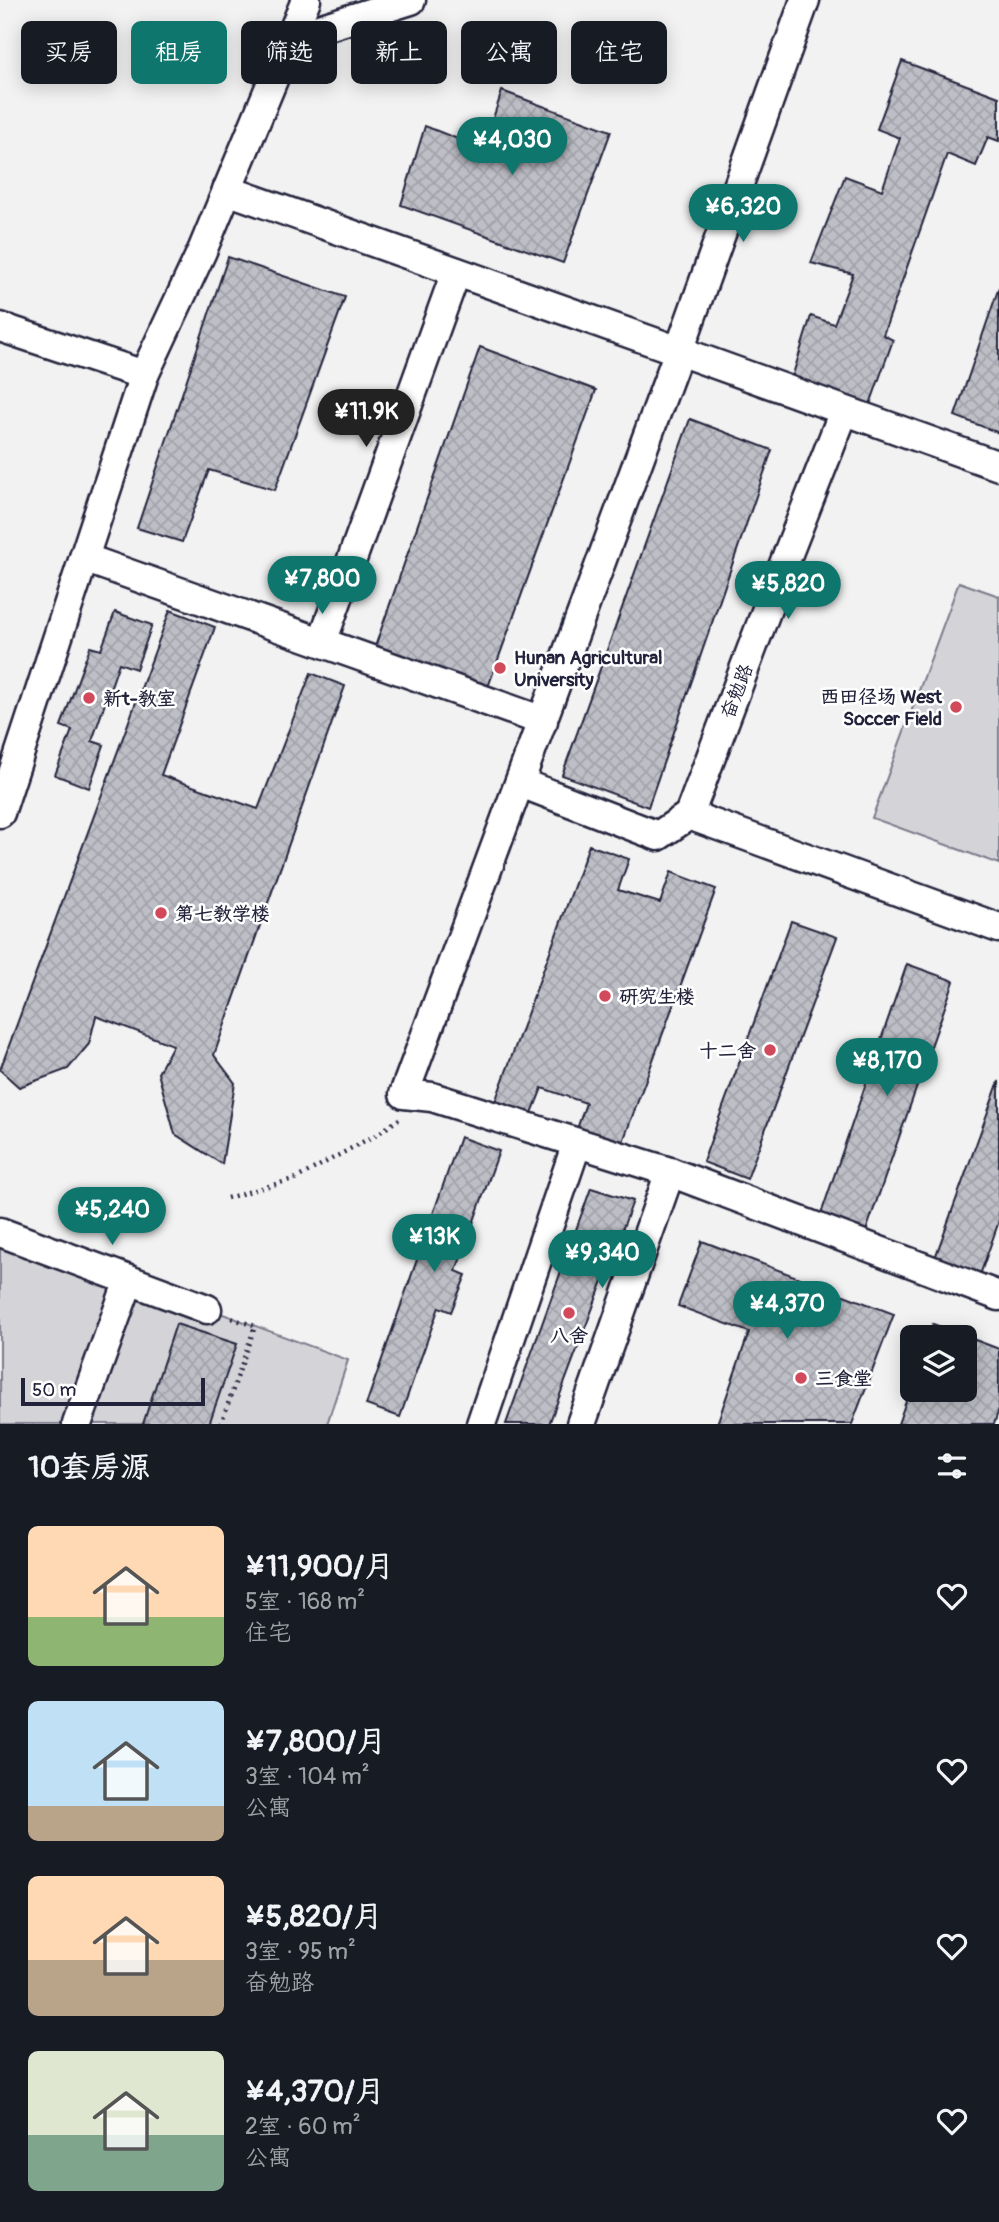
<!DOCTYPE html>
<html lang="zh">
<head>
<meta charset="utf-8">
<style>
  body { margin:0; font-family:Pangolin,"LXGW WenKai TC",sans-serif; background:#20242c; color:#f1f3f6; height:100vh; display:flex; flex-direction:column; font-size:26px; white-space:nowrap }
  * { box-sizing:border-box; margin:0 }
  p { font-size:23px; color:#9ea1a6 }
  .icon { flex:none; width:38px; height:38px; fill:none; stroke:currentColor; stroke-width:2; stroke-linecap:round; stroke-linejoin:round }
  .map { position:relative; height:1424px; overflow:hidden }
  .side { display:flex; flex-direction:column; background:#171b24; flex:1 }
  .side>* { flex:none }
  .top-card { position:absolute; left:21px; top:21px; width:957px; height:63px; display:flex; gap:14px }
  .tools { position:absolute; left:900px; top:1325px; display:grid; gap:14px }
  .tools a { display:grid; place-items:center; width:77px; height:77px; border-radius:10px; background:#171b24; box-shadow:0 4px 18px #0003; font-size:35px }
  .scale { position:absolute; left:21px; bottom:18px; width:184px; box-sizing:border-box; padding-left:7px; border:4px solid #22223b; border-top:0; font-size:19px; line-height:24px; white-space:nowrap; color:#22223b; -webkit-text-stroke:5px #fff; paint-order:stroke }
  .price { position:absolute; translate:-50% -60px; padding:0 16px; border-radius:24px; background:#0f766e; color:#fff; font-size:23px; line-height:46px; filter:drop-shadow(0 2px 4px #0008) }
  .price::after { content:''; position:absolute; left:50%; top:42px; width:21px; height:16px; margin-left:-10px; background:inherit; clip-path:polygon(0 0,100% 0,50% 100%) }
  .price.active { background:#222; color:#fff }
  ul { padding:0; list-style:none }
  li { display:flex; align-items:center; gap:21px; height:175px; padding:0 28px }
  li span { display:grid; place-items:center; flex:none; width:196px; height:140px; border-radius:10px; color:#555 }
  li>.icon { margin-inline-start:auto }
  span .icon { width:84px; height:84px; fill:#fffc; stroke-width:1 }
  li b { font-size:30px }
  h2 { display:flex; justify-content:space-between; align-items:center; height:84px; padding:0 28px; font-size:30px }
  .tag { padding:0 24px; border-radius:10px; background:#171b24; box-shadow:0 4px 18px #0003; font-size:24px; line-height:63px }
  .tag.active { background:#0f766e; color:#fff }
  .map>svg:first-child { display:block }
  .grass { fill:#d3d3d8; stroke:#7a7a8a; stroke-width:2 }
  .building { fill:url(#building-cross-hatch); stroke:#22223b; stroke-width:2 }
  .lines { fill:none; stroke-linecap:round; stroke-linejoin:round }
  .minor-casing { stroke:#22223b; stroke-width:33 }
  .path { stroke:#22223b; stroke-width:4.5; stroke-dasharray:2 5; stroke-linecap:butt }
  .minor { stroke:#fff; stroke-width:28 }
  .poi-dot { fill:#d1495b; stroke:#fff; stroke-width:2.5 }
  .labels { text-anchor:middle; stroke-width:5; stroke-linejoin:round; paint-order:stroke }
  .poi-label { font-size:19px; font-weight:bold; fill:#22223b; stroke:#fff; text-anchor:start }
  .street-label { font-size:19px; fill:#22223b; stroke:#fff }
</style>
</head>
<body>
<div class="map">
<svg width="999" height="1424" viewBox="0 0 999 1424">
  <defs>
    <pattern id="building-cross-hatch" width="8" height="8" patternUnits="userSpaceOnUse" patternTransform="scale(1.75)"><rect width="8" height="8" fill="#bebec6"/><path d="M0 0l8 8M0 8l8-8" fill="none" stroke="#a3a3ab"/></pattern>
  </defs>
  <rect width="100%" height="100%" fill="#f2f2f3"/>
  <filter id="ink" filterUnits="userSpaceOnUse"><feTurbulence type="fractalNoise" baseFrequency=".0143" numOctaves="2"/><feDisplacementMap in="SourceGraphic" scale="14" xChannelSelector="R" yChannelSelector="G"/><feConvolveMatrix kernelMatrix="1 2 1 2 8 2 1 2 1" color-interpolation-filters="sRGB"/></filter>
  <g filter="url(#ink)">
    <g class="grass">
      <path d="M959 582 999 596V864L872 818Z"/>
      <path d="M0 1232 348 1360 327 1424H0Z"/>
    </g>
    <g class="building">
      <path d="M902 61 999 97V141L988 137 976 166 947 154 883 335 893 340 868 410 791 381 811 316 834 324 853 274 811 263 845 176 882 190 900 138 877 129Z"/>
      <path d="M502 91 611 131 563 263 401 205 425 126 483 149Z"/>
      <path d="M228 257 345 297 275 490 209 470 182 542 137 528Z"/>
      <path d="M999 287V433L955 416Z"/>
      <path d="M480 347 596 390 488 687 375 647Z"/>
      <path d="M690 419 772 450 648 807 562 775Z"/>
      <path d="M170 610 215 627 161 775 258 809 311 673 345 686 214 1055 235 1083 222 1164 175 1134 158 1073 173 1045 96 1016 89 1044 68 1069 19 1087 0 1070Z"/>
      <path d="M115 612 152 625 136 669 119 663 92 741 104 745 89 788 55 775 72 730 61 726 90 647 101 650Z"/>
      <path d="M589 845 629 859 618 890 660 903 671 872 716 889 621 1147 577 1129 586 1103 542 1088 532 1113 495 1102Z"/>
      <path d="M791 921 837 937 747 1179 703 1162Z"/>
      <path d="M907 964 954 981 865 1234 820 1217Z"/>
      <path d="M999 1081V1221L980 1275 935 1258Z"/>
      <path d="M460 1137 499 1151 456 1271 466 1275 451 1312 439 1307 400 1417 366 1405Z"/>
      <path d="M591 1188 633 1201 549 1424H506Z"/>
      <path d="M702 1241 894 1314 852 1424H717L749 1332 678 1306Z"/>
      <path d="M176 1324 237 1344 209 1424H143Z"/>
      <path d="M933 1324 999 1349V1409L994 1424H898L912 1384V1390H964V1337H928Z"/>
    </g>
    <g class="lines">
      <g class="minor-casing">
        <g id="minor">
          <path d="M805 0 679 351 999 466"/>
          <path d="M290 38 411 0"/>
          <path d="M227 190 679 351 404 1094 432 1097 670 1172 999 1296"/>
          <path d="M0 327 144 375"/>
          <path d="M84 558 543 721"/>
          <path d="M322 642 456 272"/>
          <path d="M521 783 658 836 689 815 999 928"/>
          <path d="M0 813 144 375 202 251 306 0"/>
          <path d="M689 815 787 556 844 411"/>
          <path d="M0 1232 207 1309"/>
          <path d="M77 1424 129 1280"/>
          <path d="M481 1424 577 1143"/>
          <path d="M581 1424 670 1172"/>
        </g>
      </g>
      <g class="path">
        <path d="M227 1198 297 1178 379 1133 399 1119"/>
        <path d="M221 1424 255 1326 231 1318"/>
      </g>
      <use href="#minor" class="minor"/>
    </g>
  </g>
  <g class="poi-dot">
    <circle cx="500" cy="668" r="7"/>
    <circle cx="89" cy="698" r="7"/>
    <circle cx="956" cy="707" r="7"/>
    <circle cx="161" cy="913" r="7"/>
    <circle cx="605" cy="996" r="7"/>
    <circle cx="770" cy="1050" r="7"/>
    <circle cx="569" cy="1313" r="7"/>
    <circle cx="801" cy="1378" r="7"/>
  </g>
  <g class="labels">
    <g class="poi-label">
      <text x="514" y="664">Hunan Agricultural<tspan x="514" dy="22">University</tspan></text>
      <text x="942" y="703" text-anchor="end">西田径场 West<tspan x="942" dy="22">Soccer Field</tspan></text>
      <text x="103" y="705">新t-教室</text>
      <text x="175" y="920">第七教学楼</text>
      <text x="619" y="1003">研究生楼</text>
      <text x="756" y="1057" text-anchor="end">十二舍</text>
      <text x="569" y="1342" text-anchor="middle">八舍</text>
      <text x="815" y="1385">三食堂</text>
    </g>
    <g class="street-label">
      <text transform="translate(736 691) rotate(-69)" y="7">奋勉路</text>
    </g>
  </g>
</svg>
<div class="tools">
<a><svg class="icon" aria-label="layers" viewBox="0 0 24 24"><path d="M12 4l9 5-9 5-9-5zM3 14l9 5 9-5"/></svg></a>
</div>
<div class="scale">50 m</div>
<b class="price" style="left:512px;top:177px">¥4,030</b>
<b class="price" style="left:743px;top:244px">¥6,320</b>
<b class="price active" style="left:366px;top:449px">¥11.9K</b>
<b class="price" style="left:322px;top:616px">¥7,800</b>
<b class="price" style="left:788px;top:621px">¥5,820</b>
<b class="price" style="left:887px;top:1098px">¥8,170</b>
<b class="price" style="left:112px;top:1247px">¥5,240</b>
<b class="price" style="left:434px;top:1274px">¥13K</b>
<b class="price" style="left:602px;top:1290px">¥9,340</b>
<b class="price" style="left:787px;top:1341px">¥4,370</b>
<div class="top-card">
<a class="tag">买房</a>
<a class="tag active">租房</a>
<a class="tag">筛选</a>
<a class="tag">新上</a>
<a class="tag">公寓</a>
<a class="tag">住宅</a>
</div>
</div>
<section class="side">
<h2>10套房源<svg class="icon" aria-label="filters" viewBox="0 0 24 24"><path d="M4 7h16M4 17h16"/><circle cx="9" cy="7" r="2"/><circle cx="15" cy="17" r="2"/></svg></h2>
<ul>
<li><span style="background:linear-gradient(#ffd9b3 65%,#8fb573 0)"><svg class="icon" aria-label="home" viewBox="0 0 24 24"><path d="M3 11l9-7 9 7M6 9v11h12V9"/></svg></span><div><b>¥11,900/月</b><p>5室 · 168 m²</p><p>住宅</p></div><svg class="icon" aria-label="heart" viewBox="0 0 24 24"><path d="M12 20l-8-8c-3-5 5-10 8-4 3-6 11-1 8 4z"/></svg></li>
<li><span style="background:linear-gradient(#bfe0f5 75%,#b9a48a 0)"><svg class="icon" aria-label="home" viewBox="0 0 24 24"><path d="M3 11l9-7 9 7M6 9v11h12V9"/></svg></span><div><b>¥7,800/月</b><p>3室 · 104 m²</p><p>公寓</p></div><svg class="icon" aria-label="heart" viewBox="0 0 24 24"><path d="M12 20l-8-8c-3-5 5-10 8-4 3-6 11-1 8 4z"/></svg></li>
<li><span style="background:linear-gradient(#ffd9b3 60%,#b9a48a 0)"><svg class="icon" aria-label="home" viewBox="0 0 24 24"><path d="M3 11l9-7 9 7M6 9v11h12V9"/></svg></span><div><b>¥5,820/月</b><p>3室 · 95 m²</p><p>奋勉路</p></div><svg class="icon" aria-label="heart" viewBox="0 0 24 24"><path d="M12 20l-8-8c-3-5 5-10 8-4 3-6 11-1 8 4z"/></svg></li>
<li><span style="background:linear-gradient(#dfe7d0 60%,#7fa58c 0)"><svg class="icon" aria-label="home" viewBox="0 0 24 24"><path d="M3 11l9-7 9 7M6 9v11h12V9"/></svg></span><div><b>¥4,370/月</b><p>2室 · 60 m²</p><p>公寓</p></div><svg class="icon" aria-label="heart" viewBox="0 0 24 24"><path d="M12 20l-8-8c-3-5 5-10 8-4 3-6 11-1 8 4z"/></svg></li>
</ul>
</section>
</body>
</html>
